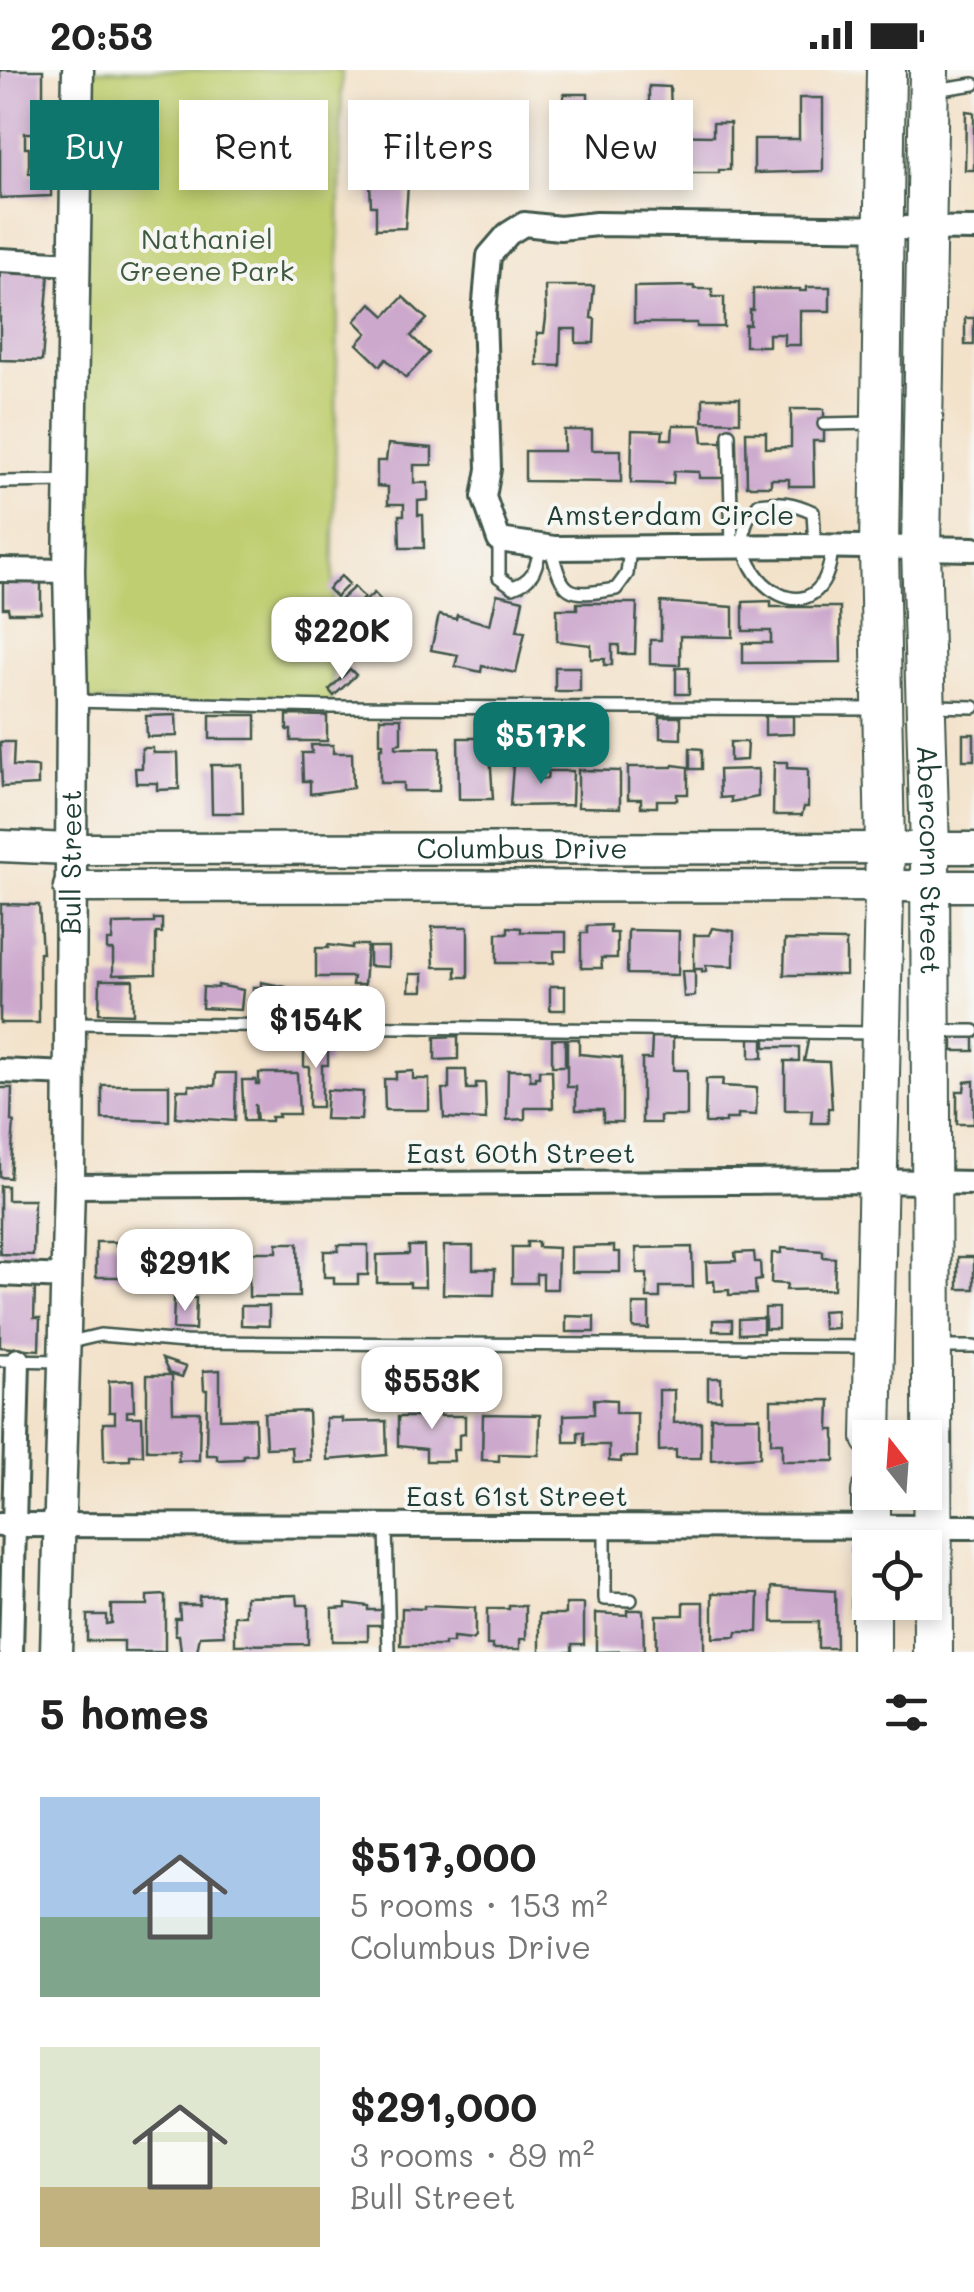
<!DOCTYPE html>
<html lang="en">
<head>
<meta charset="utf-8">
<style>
  body { margin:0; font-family:Mali,sans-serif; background:#f2f2f2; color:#222; height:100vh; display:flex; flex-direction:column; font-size:38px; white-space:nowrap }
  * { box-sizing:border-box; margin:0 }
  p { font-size:32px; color:#767676 }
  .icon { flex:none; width:55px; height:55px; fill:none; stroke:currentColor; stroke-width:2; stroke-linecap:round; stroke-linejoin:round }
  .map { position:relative; height:1582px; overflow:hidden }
  .sheet { display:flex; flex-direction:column; background:#fff; flex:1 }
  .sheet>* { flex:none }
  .guide { position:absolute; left:30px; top:30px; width:915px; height:90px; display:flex; gap:20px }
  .needle { width:65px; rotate:343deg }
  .tools { position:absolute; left:852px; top:1350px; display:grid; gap:20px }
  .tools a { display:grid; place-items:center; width:90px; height:90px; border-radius:0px; background:#fff; box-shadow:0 5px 15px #0003; font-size:50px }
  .price { position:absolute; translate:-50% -85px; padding:0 22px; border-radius:20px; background:#fff; color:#222; font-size:32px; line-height:65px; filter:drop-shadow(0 2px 5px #0008) }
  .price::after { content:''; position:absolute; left:50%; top:60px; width:30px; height:22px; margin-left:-15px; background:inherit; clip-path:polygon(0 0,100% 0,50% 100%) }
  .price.active { background:#0f766e; color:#fff }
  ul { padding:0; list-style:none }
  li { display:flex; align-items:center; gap:30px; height:250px; padding:0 40px }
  li span { display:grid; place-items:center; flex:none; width:280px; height:200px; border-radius:0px; color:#555 }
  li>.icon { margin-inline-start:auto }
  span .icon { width:120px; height:120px; fill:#fffc; stroke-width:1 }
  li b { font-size:42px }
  h2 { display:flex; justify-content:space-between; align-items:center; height:120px; padding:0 40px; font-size:42px }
  .tag { padding:0 35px; border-radius:0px; background:#fff; box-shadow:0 5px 15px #0003; font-size:35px; line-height:90px }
  .tag.active { background:#0f766e; color:#fff }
  .status { display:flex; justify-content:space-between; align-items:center; height:70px; padding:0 50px; background:#fff; direction:ltr }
  .status svg { height:28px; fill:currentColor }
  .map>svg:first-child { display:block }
  .green { fill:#bfce70; stroke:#6f8652; stroke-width:2.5 }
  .building { fill:#cca8cd }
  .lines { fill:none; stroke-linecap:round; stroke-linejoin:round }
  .service-casing { stroke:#3f564a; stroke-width:16 }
  .minor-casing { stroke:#3f564a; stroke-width:28 }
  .tertiary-casing { stroke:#3f564a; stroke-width:35 }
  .primary-casing { stroke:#3f564a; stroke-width:42 }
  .service { stroke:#fff; stroke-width:11 }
  .minor { stroke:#fff; stroke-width:22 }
  .tertiary { stroke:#fff; stroke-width:30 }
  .primary { stroke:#fff; stroke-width:38 }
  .labels { text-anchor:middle; stroke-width:8; stroke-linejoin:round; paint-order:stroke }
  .park-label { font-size:28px; fill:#3f5a40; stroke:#f6f6f2 }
  .street-label { font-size:28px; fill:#1f3d34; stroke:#f6f6f2 }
</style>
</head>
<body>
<div class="status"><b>20:53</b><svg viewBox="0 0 49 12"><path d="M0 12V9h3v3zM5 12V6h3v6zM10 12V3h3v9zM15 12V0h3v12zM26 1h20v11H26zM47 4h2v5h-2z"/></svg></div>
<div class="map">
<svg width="974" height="1582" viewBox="0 0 974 1582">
  <rect width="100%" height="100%" fill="#f6f6f2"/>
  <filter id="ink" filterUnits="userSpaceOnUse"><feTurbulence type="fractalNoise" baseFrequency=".01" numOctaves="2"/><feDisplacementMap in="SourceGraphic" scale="20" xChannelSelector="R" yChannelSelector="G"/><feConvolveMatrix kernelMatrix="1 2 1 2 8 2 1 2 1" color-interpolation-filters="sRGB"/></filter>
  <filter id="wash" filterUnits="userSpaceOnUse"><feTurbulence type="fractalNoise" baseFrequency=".0048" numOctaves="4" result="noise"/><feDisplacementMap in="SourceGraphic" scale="40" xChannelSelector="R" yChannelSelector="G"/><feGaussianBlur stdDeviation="2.25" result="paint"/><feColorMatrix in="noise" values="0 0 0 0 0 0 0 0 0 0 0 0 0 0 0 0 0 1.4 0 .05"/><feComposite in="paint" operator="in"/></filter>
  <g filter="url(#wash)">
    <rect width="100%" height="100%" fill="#f3e2ca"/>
    <path class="green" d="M78 0H342L331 637 72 631Z"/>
    <g id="blocks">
      <g class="building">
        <path d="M0 0H43V63H25V78H29V103H51V126L0 128Z"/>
        <path d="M649 16 670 17 671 39 649 38Z"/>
        <path d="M564 24H588V65H596V60L623 59V64L640 65V103H609V96L569 95V68H564Z"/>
        <path d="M799 28H823V101L754 103V69H799Z"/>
        <path d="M966 41 974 42V100H965Z"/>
        <path d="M487 46V50L496 49V46H527V97H498V87L482 88V97L455 96V49Z"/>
        <path d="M713 53H730V100H719V103H670V100H658V65L713 66Z"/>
        <path d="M420 81 421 114 408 115 405 158 376 159V136H371L370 113H367L366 82Z"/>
        <path d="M0 199 49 203 42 291 0 290Z"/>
        <path d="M545 216H594L591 248 595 249 594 273H576V259H561L560 296 537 295V263H544L546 248Z"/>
        <path d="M694 216V219H712V227H724V257H697V253H634V217Z"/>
        <path d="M806 217H830V241H800V275H784V264H769V276H745V255H750V240H753V219H800V221H806Z"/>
        <path d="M403 227 427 249 411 266 429 283 406 308 386 289 380 296 357 274 367 263 355 251 371 233 385 246Z"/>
        <rect x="965" y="248" width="9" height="27"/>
        <path d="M703 328H740V352L703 351Z"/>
        <path d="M791 339H824V371H813L814 416H789V409H771V416H747L746 362H766V378L791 377Z"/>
        <path d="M673 355H701L703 372H724V408H699V402L674 401 673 414 631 413 632 360 663 361 662 369H672Z"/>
        <path d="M564 360H592V380H621V412L525 411V381H564Z"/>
        <path d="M388 374 432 378V395H414V413H428V430L418 431V445H423L424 478H400L399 445H404V434H388V417L377 416V391H386Z"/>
        <path d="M341 506 349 514 336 527 328 519Z"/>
        <path d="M3 509 41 510V543H9L8 538H3Z"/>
        <path d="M354 517 364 528 360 532 362 534 374 523 386 536 359 561 347 547 355 540H351L341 529Z"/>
        <path d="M497 524 523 530 517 561 525 562 516 603 482 596 481 602 455 596 458 585 431 580 439 545 456 549 457 545 490 555Z"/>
        <path d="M771 531V537H840L841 592 743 593V573H771V561H743V532Z"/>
        <path d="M661 532 733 537V567L680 566V595L650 594V570H661Z"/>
        <path d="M577 533H637L635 584H619V575H612V595H604L605 589H591V575L557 571V539H577Z"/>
        <path d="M336 546 349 559 342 566 329 553Z"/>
        <rect x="555" y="597" width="25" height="24"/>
        <rect x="676" y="598" width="13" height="26"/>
        <path d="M350 599 356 605 334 626 329 620Z"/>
        <path d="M176 645 177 666 147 667 146 646Z"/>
        <rect x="210" y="645" width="46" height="24"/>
        <path d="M287 645 327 646V671H291V660H287Z"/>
        <path d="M765 646H793V664L765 665Z"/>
        <path d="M479 647H495V664H480Z"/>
        <path d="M660 647H681V669L660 668Z"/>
        <path d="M380 648H401V673L396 674V678H440L439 721H403V713H380V678H383V673H380Z"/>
        <path d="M570 648V659L578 660 577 673 543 672V649Z"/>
        <path d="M522 649H530L529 661H537L536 684H514L515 661H522Z"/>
        <rect x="963" y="664" width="11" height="26"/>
        <path d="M458 668H489L493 729H459Z"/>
        <path d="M0 672H14L13 696 38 697V715L2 717Z"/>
        <path d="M730 672H747L746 690 730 691Z"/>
        <path d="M311 675H333V683H352L353 718 310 724V711H303L302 683H312Z"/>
        <path d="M142 678H153V683H178L179 719 157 720V713H136L135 698H142Z"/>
        <path d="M690 678 702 679V699H690Z"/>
        <path d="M774 692H787V698L808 699V737H804L802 745H773Z"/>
        <path d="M211 695H242L243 743H212Z"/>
        <path d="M513 695H537V708L547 709 548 701H573L572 735 510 736Z"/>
        <path d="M673 695 688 697V724H677V730H657V737H641V729H628V697H672Z"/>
        <path d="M758 699V727L731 732V727L720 728 719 700Z"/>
        <path d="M578 700 620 701V738L578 737Z"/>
        <path d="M1 834 39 835 42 883H39V953H0Z"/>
        <path d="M154 849H162V863H156V904L113 905V880H107V871H112L113 854 154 853Z"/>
        <path d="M610 855V863H617V888H601L602 898H581V863H587V856Z"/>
        <path d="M432 857H468V907H456V897H434Z"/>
        <path d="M508 857 521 858V862H566V881H554V893H497V863H508Z"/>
        <path d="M712 858 734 861V896L706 895V901L702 902V899H694V865H709Z"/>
        <path d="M628 860 679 861 678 905 627 904Z"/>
        <path d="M785 870 846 871V905H784Z"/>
        <path d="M328 875 352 878V875H367L364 915H352L353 907H316V878H328Z"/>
        <path d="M369 877H388V897L369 896Z"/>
        <path d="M682 901H695V926L684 927Z"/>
        <path d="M410 904H423V921H409Z"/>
        <path d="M100 910H133V944L99 943Z"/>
        <path d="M261 912 286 917V945L253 944V917H261Z"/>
        <path d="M218 915 243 920 241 940 202 938 203 917 218 918Z"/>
        <rect x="550" y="916" width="15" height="24"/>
        <rect x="349" y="932" width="19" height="11"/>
        <rect x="750" y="965" width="13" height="23"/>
        <path d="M765 965 809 966 804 991 829 992 832 1038H828V1053H811L812 1040H785V991H799V977H765Z"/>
        <path d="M458 966V989L435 990V967Z"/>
        <path d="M652 967H673V1000H687V1046H660V1053H642V989H651Z"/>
        <rect x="953" y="967" width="21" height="14"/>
        <rect x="552" y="969" width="13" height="27"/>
        <path d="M567 969H579V984L622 988V1052H603V1040H576V1017H567Z"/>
        <path d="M304 975H328V995H322V1037H309V997H304Z"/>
        <path d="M449 1000H466L467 1019H476V1013H485L486 1050 444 1048 442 1019H449Z"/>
        <path d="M508 1000H530V1010H535V1007H539V1000H552L553 1038H525V1049L507 1050Z"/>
        <path d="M413 1001V1009H429V1040H385L384 1009H396V1002Z"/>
        <path d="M216 1003H236L235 1051 176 1047 177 1020H189V1015L215 1016Z"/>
        <path d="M259 1003H297L299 1044H278L279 1047H271V1051H257L255 1034V1051H244L242 1010H256V1014H259Z"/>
        <path d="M706 1009H723L722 1016 757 1018 756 1045 738 1044V1049H726V1053H705Z"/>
        <path d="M974 1011V1054H957V1021H964L965 1012Z"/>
        <path d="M102 1015H169V1051L102 1049Z"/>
        <path d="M0 1018H12L11 1051 14 1052 10 1108 0 1107Z"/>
        <path d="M327 1020 363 1022 361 1050 325 1049Z"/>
        <path d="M0 1116H7V1130H34L33 1185 0 1184Z"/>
        <path d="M96 1172H116V1176L171 1172V1207H96Z"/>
        <path d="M527 1172H538V1177L558 1178 557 1219H543V1204H536V1213H512V1177H527Z"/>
        <path d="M213 1173H234V1221L208 1220V1214H183V1187H213Z"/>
        <path d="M277 1173H298L299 1227H249V1182H277Z"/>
        <path d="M338 1175H368V1205H358V1214H334V1207H324V1181H338Z"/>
        <path d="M409 1176H424L425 1217H410V1213H377V1185L409 1184Z"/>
        <path d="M444 1176H473V1199H495L494 1225 443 1224Z"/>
        <path d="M614 1176V1182H620V1202H571V1177Z"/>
        <path d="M692 1177 693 1217H660V1228H647V1204H637L636 1178Z"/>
        <path d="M781 1178 823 1181V1187L835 1188 834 1219 786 1220 787 1214 771 1213 772 1183H781Z"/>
        <path d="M754 1182 755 1192H760L761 1210 755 1211 756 1224 729 1225V1220L715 1221 714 1211 707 1212 706 1192 736 1191 735 1183Z"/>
        <rect x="958" y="1187" width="16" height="32"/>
        <path d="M0 1216 35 1217 34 1248H40L39 1280 0 1277Z"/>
        <path d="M174 1228H196L195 1260 173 1259Z"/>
        <path d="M633 1234H649V1259L633 1258Z"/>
        <path d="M241 1236H269V1256L241 1255Z"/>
        <rect x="765" y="1238" width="13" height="21"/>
        <path d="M836 1240 837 1258 823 1259 822 1241Z"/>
        <path d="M566 1246 594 1247V1262H566Z"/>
        <path d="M763 1248V1263L739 1264V1249Z"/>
        <rect x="713" y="1250" width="19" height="11"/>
        <path d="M162 1289 186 1297 182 1307 169 1303Z"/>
        <path d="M220 1300V1349L255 1348 256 1384 243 1385V1389L217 1390V1385H206L207 1320H204L203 1301Z"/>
        <path d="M147 1305H172L173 1342H200L199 1390 178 1391 179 1380H147Z"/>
        <path d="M708 1308H721V1330L708 1329Z"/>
        <path d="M133 1310 134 1341H127V1347H142L143 1385H130V1390L104 1391 103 1353H115V1342H109V1311Z"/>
        <path d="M659 1320H674V1353L701 1352V1388H676V1380L659 1381Z"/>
        <path d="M594 1329 616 1330V1343H637V1387H621V1392L609 1391V1375H584V1362H578V1372H564V1345L594 1344Z"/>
        <path d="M771 1330H830L829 1360H835V1391H782V1373H771Z"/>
        <path d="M418 1332H440V1346H465V1364L459 1365V1380H453L454 1391H426V1379L398 1376V1347H418Z"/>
        <path d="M308 1341 310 1390 292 1391 291 1377 266 1378 264 1343Z"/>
        <path d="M483 1344 540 1345 539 1385 499 1384V1391L482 1390Z"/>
        <path d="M711 1347H760V1387L711 1390Z"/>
        <path d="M326 1348H342V1352L386 1351 387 1385 327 1390Z"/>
        <path d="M772 1517 835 1521 836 1578H818V1552H772Z"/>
        <path d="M713 1523H759L758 1562H737L736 1567 713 1568Z"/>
        <path d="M165 1525V1582H124V1571H87V1545H106V1554L111 1553V1535H147V1526Z"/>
        <path d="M222 1525 224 1565 200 1566 197 1582H181L179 1565H175V1548H180L179 1534H199V1526Z"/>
        <path d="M297 1525 298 1535H308V1574L235 1575V1546H246V1526Z"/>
        <path d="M684 1532H704V1582H656V1545H684Z"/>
        <path d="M346 1533 368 1536V1540H383V1555H368V1571H332V1538L346 1537Z"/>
        <path d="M566 1534H584V1574H572V1582H540V1544H566Z"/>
        <path d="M424 1536 475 1538V1567L472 1570 453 1568V1573H444V1576H401L402 1538 424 1539Z"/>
        <path d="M509 1536H526V1569H520V1579H493V1575H487V1539H509Z"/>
        <path d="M627 1540H643L644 1581 596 1582V1543L627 1545Z"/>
      </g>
    </g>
  </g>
  <g filter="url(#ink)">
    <use href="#blocks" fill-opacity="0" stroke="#3f564a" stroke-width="2.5"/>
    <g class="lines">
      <g class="service-casing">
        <g id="service">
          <path d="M934 20 974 14"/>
          <path d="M824 354 875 353"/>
          <path d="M729 364 732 476"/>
          <path d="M0 412 69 411"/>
          <path d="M499 470V507L513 517C536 509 536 496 541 475"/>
          <path d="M815 476 813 442C794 433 780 431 759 434 755 439 748 446 746 453 728 512 825 576 832 477"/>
          <path d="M551 478C563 526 567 527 616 519L627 504 630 478"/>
          <path d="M72 631 331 637 878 639"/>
          <path d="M934 636 974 637"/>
          <path d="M74 953 875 963"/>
          <path d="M938 961H974"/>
          <path d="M66 1273 100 1265 185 1272 870 1277"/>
          <path d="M935 1277H974"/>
          <path d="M0 1290 61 1291"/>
          <path d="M605 1455V1529L631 1530"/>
          <path d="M386 1456 389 1582"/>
        </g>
      </g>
      <g class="minor-casing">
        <g id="minor">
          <path d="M974 159 596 154 560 158 524 154 508 164 489 186 484 243 489 399 484 427 499 470 554 478 806 476 974 479"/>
          <path d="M0 190 74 194"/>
          <path d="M0 500 69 501"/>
          <path d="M0 1001 69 1004"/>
          <path d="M69 1116 876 1111 974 1113"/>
          <path d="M0 1204 65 1207"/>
          <path d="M0 1455 974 1457"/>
          <path d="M11 1582 18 1290"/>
        </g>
      </g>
      <g class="tertiary-casing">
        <g id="tertiary">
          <path id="s1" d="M0 776 69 779 974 778"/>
          <path d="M69 817 974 816"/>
          <path id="s2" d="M56 1582 69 1116 72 631 69 501 78 0"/>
        </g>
      </g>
      <g class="primary-casing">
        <g id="primary">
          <path id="s3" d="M929 0 921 479 930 778 933 1582"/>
          <path d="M872 1368 885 777 879 479 886 0"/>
          <path d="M871 1478V1422"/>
          <path d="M871 1582V1532"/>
        </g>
      </g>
      <use href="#service" class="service"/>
      <use href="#minor" class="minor"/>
      <use href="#tertiary" class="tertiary"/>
      <use href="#primary" class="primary"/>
    </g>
  </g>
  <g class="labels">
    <g class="park-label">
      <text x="207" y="179">Nathaniel<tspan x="207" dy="32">Greene Park</tspan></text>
    </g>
    <g class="street-label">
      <text x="670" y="455">Amsterdam Circle</text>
      <text dy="10" stroke="none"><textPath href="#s1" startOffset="522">Columbus Drive</textPath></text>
      <text dy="10" stroke="none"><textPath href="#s2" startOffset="790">Bull Street</textPath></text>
      <text dy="10" stroke="none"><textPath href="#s3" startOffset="790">Abercorn Street</textPath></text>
      <text x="521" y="1093">East 60th Street</text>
      <text x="517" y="1436">East 61st Street</text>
    </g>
  </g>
</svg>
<div class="tools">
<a><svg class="needle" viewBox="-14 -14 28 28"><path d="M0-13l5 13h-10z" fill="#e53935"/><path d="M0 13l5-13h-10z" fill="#767676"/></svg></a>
<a><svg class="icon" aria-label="locate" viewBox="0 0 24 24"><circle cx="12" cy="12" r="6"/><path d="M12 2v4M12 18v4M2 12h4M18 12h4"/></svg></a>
</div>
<b class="price" style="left:342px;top:612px">$220K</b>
<b class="price active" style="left:541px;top:717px">$517K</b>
<b class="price" style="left:316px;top:1001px">$154K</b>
<b class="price" style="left:185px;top:1244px">$291K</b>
<b class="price" style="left:432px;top:1362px">$553K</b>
<div class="guide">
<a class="tag active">Buy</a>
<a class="tag">Rent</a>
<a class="tag">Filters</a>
<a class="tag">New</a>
</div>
</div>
<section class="sheet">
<h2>5 homes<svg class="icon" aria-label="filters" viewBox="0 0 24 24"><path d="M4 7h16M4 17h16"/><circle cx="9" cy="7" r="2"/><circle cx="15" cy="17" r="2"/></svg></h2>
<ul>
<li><span style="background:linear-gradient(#a9c7e8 60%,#7fa58c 0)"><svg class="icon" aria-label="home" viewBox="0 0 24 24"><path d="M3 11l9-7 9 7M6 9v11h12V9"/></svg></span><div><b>$517,000</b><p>5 rooms · 153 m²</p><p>Columbus Drive</p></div></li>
<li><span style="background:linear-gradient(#dfe7d0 70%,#c2b280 0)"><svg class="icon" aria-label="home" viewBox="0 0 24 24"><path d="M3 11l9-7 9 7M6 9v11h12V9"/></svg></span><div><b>$291,000</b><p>3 rooms · 89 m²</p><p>Bull Street</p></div></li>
</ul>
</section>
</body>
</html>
